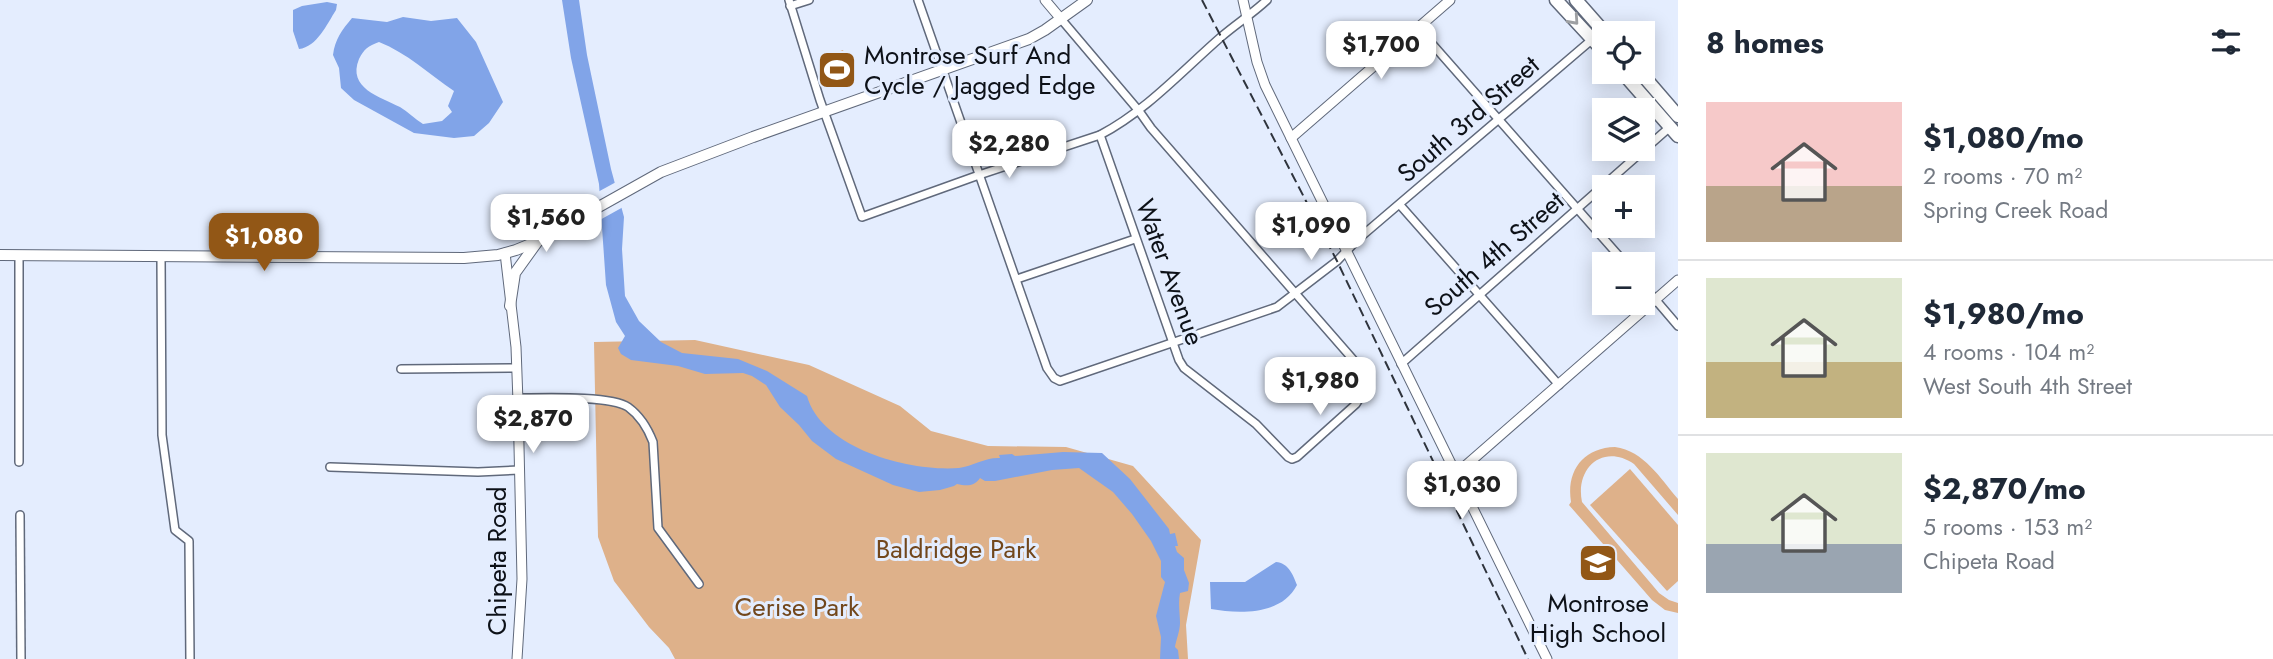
<!DOCTYPE html>
<html lang="en">
<head>
<meta charset="utf-8">
<style>
  body { margin:0; font-family:Jost,sans-serif; background:#f2f2f3; color:#1f2937; height:100vh; display:flex; flex-direction:column; font-size:26px; white-space:nowrap }
  * { box-sizing:border-box; margin:0 }
  p { font-size:23px; color:#747a83 }
  .icon { flex:none; width:38px; height:38px; fill:none; stroke:currentColor; stroke-width:2; stroke-linecap:round; stroke-linejoin:round }
  .map { position:relative; flex:1; overflow:hidden }
  .panel { display:flex; flex-direction:column; background:#fff; width:595px }
  .panel>* { flex:none }
  .controls { position:absolute; left:1592px; top:21px; display:grid; gap:14px }
  .controls a { display:grid; place-items:center; width:63px; height:63px; border-radius:0px; background:#fff; box-shadow:0 4px 18px #0003; font-size:35px }
  .price { position:absolute; translate:-50% -60px; padding:0 16px; border-radius:14px; background:#fff; color:#222; font-size:23px; line-height:46px; filter:drop-shadow(0 2px 4px #0008) }
  .price::after { content:''; position:absolute; left:50%; top:42px; width:21px; height:16px; margin-left:-10px; background:inherit; clip-path:polygon(0 0,100% 0,50% 100%) }
  .price.current { background:#925716; color:#fff }
  ul { padding:0; list-style:none }
  li { display:flex; align-items:center; gap:21px; height:175px; padding:0 28px }
  li+li { border-top:2px solid #e0e1e3 }
  li span { display:grid; place-items:center; flex:none; width:196px; height:140px; border-radius:0px; color:#555 }
  li>.icon { margin-inline-start:auto }
  span .icon { width:84px; height:84px; fill:#fffc; stroke-width:1 }
  li b { font-size:30px }
  h2 { display:flex; justify-content:space-between; align-items:center; height:84px; padding:0 28px; font-size:30px }
  main { display:flex; flex:1; min-height:0 }
  .map>svg:first-child { display:block }
  .green { fill:#deb18a }
  .water { fill:#81a4e8; fill-rule:evenodd }
  .pier { fill:#e4edfe }
  .lines { fill:none; stroke-linecap:round; stroke-linejoin:round }
  .minor-casing { stroke:#60697b; stroke-width:10 }
  .tertiary-casing { stroke:#60697b; stroke-width:11 }
  .secondary-casing { stroke:#60697b; stroke-width:12 }
  .trunk-casing { stroke:#60697b; stroke-width:15 }
  .minor { stroke:#fff; stroke-width:7 }
  .tertiary { stroke:#fff; stroke-width:9 }
  .secondary { stroke:#fff; stroke-width:10 }
  .trunk { stroke:#fff; stroke-width:12 }
  .rail { stroke:#2f343d; stroke-width:2; stroke-dasharray:10 5; stroke-linecap:butt }
  .oneway { stroke:#9ea0a3 }
  .labels { text-anchor:middle; stroke-width:6; stroke-linejoin:round; paint-order:stroke }
  .poi-label { font-size:26px; fill:#0d1118; stroke:#e4edfe; text-anchor:start }
  .street-label { font-size:26px; fill:#0d1118; stroke:#e4edfe }
  .park-label { font-size:26px; fill:#72471c; stroke:#e4edfe }
</style>
</head>
<body>
<main>
<div class="map">
<svg width="1678" height="659" viewBox="0 0 1678 659">
  <rect width="100%" height="100%" fill="#e4edfe"/>
  <g class="green">
    <path d="M843 50 852 75 829 83 823 64 835 61 832 54Z"/>
    <path d="M695 340 809 365 900 406 931 431 988 446 1066 447 1133 466 1201 540 1186 625 1188 659H675L669 648 649 627 614 581 598 537 594 342Z"/>
    <path d="M1615 447C1644 451 1660 478 1678 499V515L1634 464C1603 443 1575 468 1582 502L1659 593 1669 600 1678 603V613L1665 610 1652 600 1569 505 1571 502C1566 471 1583 448 1615 447Z"/>
    <path d="M1630 469 1678 525V581L1667 591 1590 505Z"/>
  </g>
  <g class="water">
    <path d="M562 0H579L587 55 611 169 624 217 622 249 625 296 639 321 661 342 682 353 738 359 767 371 807 396C822 449 910 472 959 468 973 466 986 457 1000 458L999 455 1012 454 1015 456 1063 452 1102 453 1130 479 1169 529 1170 534 1175 533 1178 546H1175L1177 552 1184 558V570L1189 583 1188 591 1180 593C1178 604 1180 613 1180 623 1180 631 1176 640 1175 647L1178 650 1179 659H1160L1161 637 1156 616 1165 582 1161 577V561L1151 541 1132 514 1113 492 1079 468 1052 470 995 481H985L980 478C974 487 966 486 957 484L954 486 940 490 919 492 893 485 836 459 812 441 799 425 780 407 766 385 752 376 743 373 705 374 678 366 631 360 621 354 618 348 625 336 616 322 606 285 599 184 571 58Z"/>
    <path d="M327 2 337 4 336 10C327 24 317 47 299 49L293 31V10L302 6Z"/>
    <path d="M403 17 431 21 457 18 476 42 503 102 489 123 474 136 454 138 414 133 354 100 341 88 339 68 333 55C335 39 342 30 352 18L387 22ZM379 42C407 53 429 74 454 91L448 106 452 112 442 121 423 124C415 119 408 112 400 107 380 97 347 88 359 59 364 49 368 46 379 42Z"/>
    <path d="M1276 562C1288 563 1293 574 1297 585 1282 615 1240 614 1211 609L1210 582H1245Z"/>
  </g>
  <path class="pier" d="M618 181 625 206 598 221 596 193Z"/>
  <g class="lines">
    <g class="minor-casing">
      <g id="minor">
        <path d="M789 0 820 100 862 217 979 175 1100 135C1146 111 1182 71 1221 37 1236 24 1252 14 1267 0"/>
        <path d="M918 0 1047 368 1054 378 1060 381 1277 307 1337 261 1357 240 1595 37"/>
        <path d="M790 6 809 0"/>
        <path d="M1061 19 1139 111 1151 128 1357 364C1364 378 1365 391 1356 404L1297 457 1292 459 1288 457 1256 424 1184 368 1179 360 1100 135"/>
        <path d="M1419 29 1626 264"/>
        <path d="M1400 205 1559 385"/>
        <path d="M19 256V462"/>
        <path d="M161 257 162 435 175 530 189 541 190 659"/>
        <path d="M1017 279 1135 239"/>
        <path d="M1643 285 1678 326"/>
        <path d="M1401 364 1671 126"/>
        <path d="M401 369 517 368"/>
        <path d="M518 398C540 398 611 395 628 407 639 415 648 429 653 442L658 528 699 584"/>
        <path d="M330 467 478 472 519 470"/>
        <path d="M20 515 21 659"/>
      </g>
    </g>
    <g class="tertiary-casing">
      <g id="tertiary">
        <path d="M1045 0 1061 19"/>
        <path d="M1243 0 1257 62 1265 85 1547 659"/>
        <path d="M1291 138 1450 0"/>
        <path d="M505 253 516 347 518 402 522 579 517 659"/>
        <path d="M1456 474 1678 280"/>
      </g>
    </g>
    <g class="secondary-casing">
      <g id="secondary">
        <path d="M0 255 464 258 498 255 516 250 538 241 661 172 753 137 1029 39 1045 30 1087 0"/>
        <path d="M510 306 515 273 538 241"/>
      </g>
    </g>
    <g class="trunk-casing">
      <g id="trunk">
        <path d="M1556 0 1605 53"/>
        <path d="M1576 0 1605 33"/>
        <path d="M1622 72 1678 136"/>
        <path d="M1640 72 1678 116"/>
      </g>
    </g>
    <use href="#minor" class="minor"/>
    <use href="#tertiary" class="tertiary"/>
    <use href="#secondary" class="secondary"/>
    <use href="#trunk" class="trunk"/>
    <path class="rail" d="M1202 0 1337 261 1528 659"/>
  </g>
  <defs><path id="oneway-chevron" d="M-2-3.5L2.5 0L-2 3.5" fill="none" stroke-width="1.6" stroke-linecap="round" stroke-linejoin="round" transform="scale(1.75)"/></defs>
  <use class="oneway" href="#oneway-chevron" transform="translate(1574 20) rotate(48)"/>
  <defs>
    <g id="stadium-square" transform="scale(2.0125)"><rect x="-9" y="-9" width="18" height="18" rx="4" fill="#925716" stroke="#e4edfe"/><path d="M0-5a6.5 5 0 1 0 0 10a6.5 5 0 1 0 0-10ZM-3.5-1.8h7v3.6h-7Z" fill="#fff"/></g>
    <g id="school-square" transform="scale(2.0125)"><rect x="-9" y="-9" width="18" height="18" rx="4" fill="#925716" stroke="#e4edfe"/><path d="M0-5L7-2L0 1L-7-2ZM-4 1L0 2.5L4 1V4Q0 6-4 4Z" fill="#fff"/></g>
  </defs>
  <g fill-rule="evenodd">
    <use href="#stadium-square" x="837" y="70"/>
    <use href="#school-square" x="1598" y="563"/>
  </g>
  <g class="labels">
    <g class="poi-label">
      <text x="864" y="64">Montrose Surf And<tspan x="864" dy="30">Cycle / Jagged Edge</tspan></text>
      <text x="1598" y="612" text-anchor="middle">Montrose<tspan x="1598" dy="30">High School</tspan></text>
    </g>
    <g class="street-label">
      <text transform="translate(1468 119) rotate(-41)" y="9">South 3rd Street</text>
      <text transform="translate(1494 254) rotate(-41)" y="9">South 4th Street</text>
      <text transform="translate(1170 272) rotate(70)" y="9">Water Avenue</text>
      <text transform="translate(497 561) rotate(-90)" y="9">Chipeta Road</text>
    </g>
    <g class="park-label">
      <text x="956" y="558">Baldridge Park</text>
      <text x="797" y="616">Cerise Park</text>
    </g>
  </g>
</svg>
<div class="controls">
<a><svg class="icon" aria-label="locate" viewBox="0 0 24 24"><circle cx="12" cy="12" r="6"/><path d="M12 2v4M12 18v4M2 12h4M18 12h4"/></svg></a>
<a><svg class="icon" aria-label="layers" viewBox="0 0 24 24"><path d="M12 4l9 5-9 5-9-5zM3 14l9 5 9-5"/></svg></a>
<a>+</a>
<a>−</a>
</div>
<b class="price" style="left:1381px;top:81px">$1,700</b>
<b class="price" style="left:1009px;top:180px">$2,280</b>
<b class="price" style="left:546px;top:254px">$1,560</b>
<b class="price" style="left:1311px;top:262px">$1,090</b>
<b class="price current" style="left:264px;top:273px">$1,080</b>
<b class="price" style="left:1320px;top:417px">$1,980</b>
<b class="price" style="left:533px;top:455px">$2,870</b>
<b class="price" style="left:1462px;top:521px">$1,030</b>
</div>
<section class="panel">
<h2>8 homes<svg class="icon" aria-label="filters" viewBox="0 0 24 24"><path d="M4 7h16M4 17h16"/><circle cx="9" cy="7" r="2"/><circle cx="15" cy="17" r="2"/></svg></h2>
<ul>
<li><span style="background:linear-gradient(#f6c9c9 60%,#b9a48a 0)"><svg class="icon" aria-label="home" viewBox="0 0 24 24"><path d="M3 11l9-7 9 7M6 9v11h12V9"/></svg></span><div><b>$1,080/mo</b><p>2 rooms · 70 m²</p><p>Spring Creek Road</p></div></li>
<li><span style="background:linear-gradient(#dfe7d0 60%,#c2b280 0)"><svg class="icon" aria-label="home" viewBox="0 0 24 24"><path d="M3 11l9-7 9 7M6 9v11h12V9"/></svg></span><div><b>$1,980/mo</b><p>4 rooms · 104 m²</p><p>West South 4th Street</p></div></li>
<li><span style="background:linear-gradient(#dfe7d0 65%,#9aa5b1 0)"><svg class="icon" aria-label="home" viewBox="0 0 24 24"><path d="M3 11l9-7 9 7M6 9v11h12V9"/></svg></span><div><b>$2,870/mo</b><p>5 rooms · 153 m²</p><p>Chipeta Road</p></div></li>
</ul>
</section>
</main>
</body>
</html>
